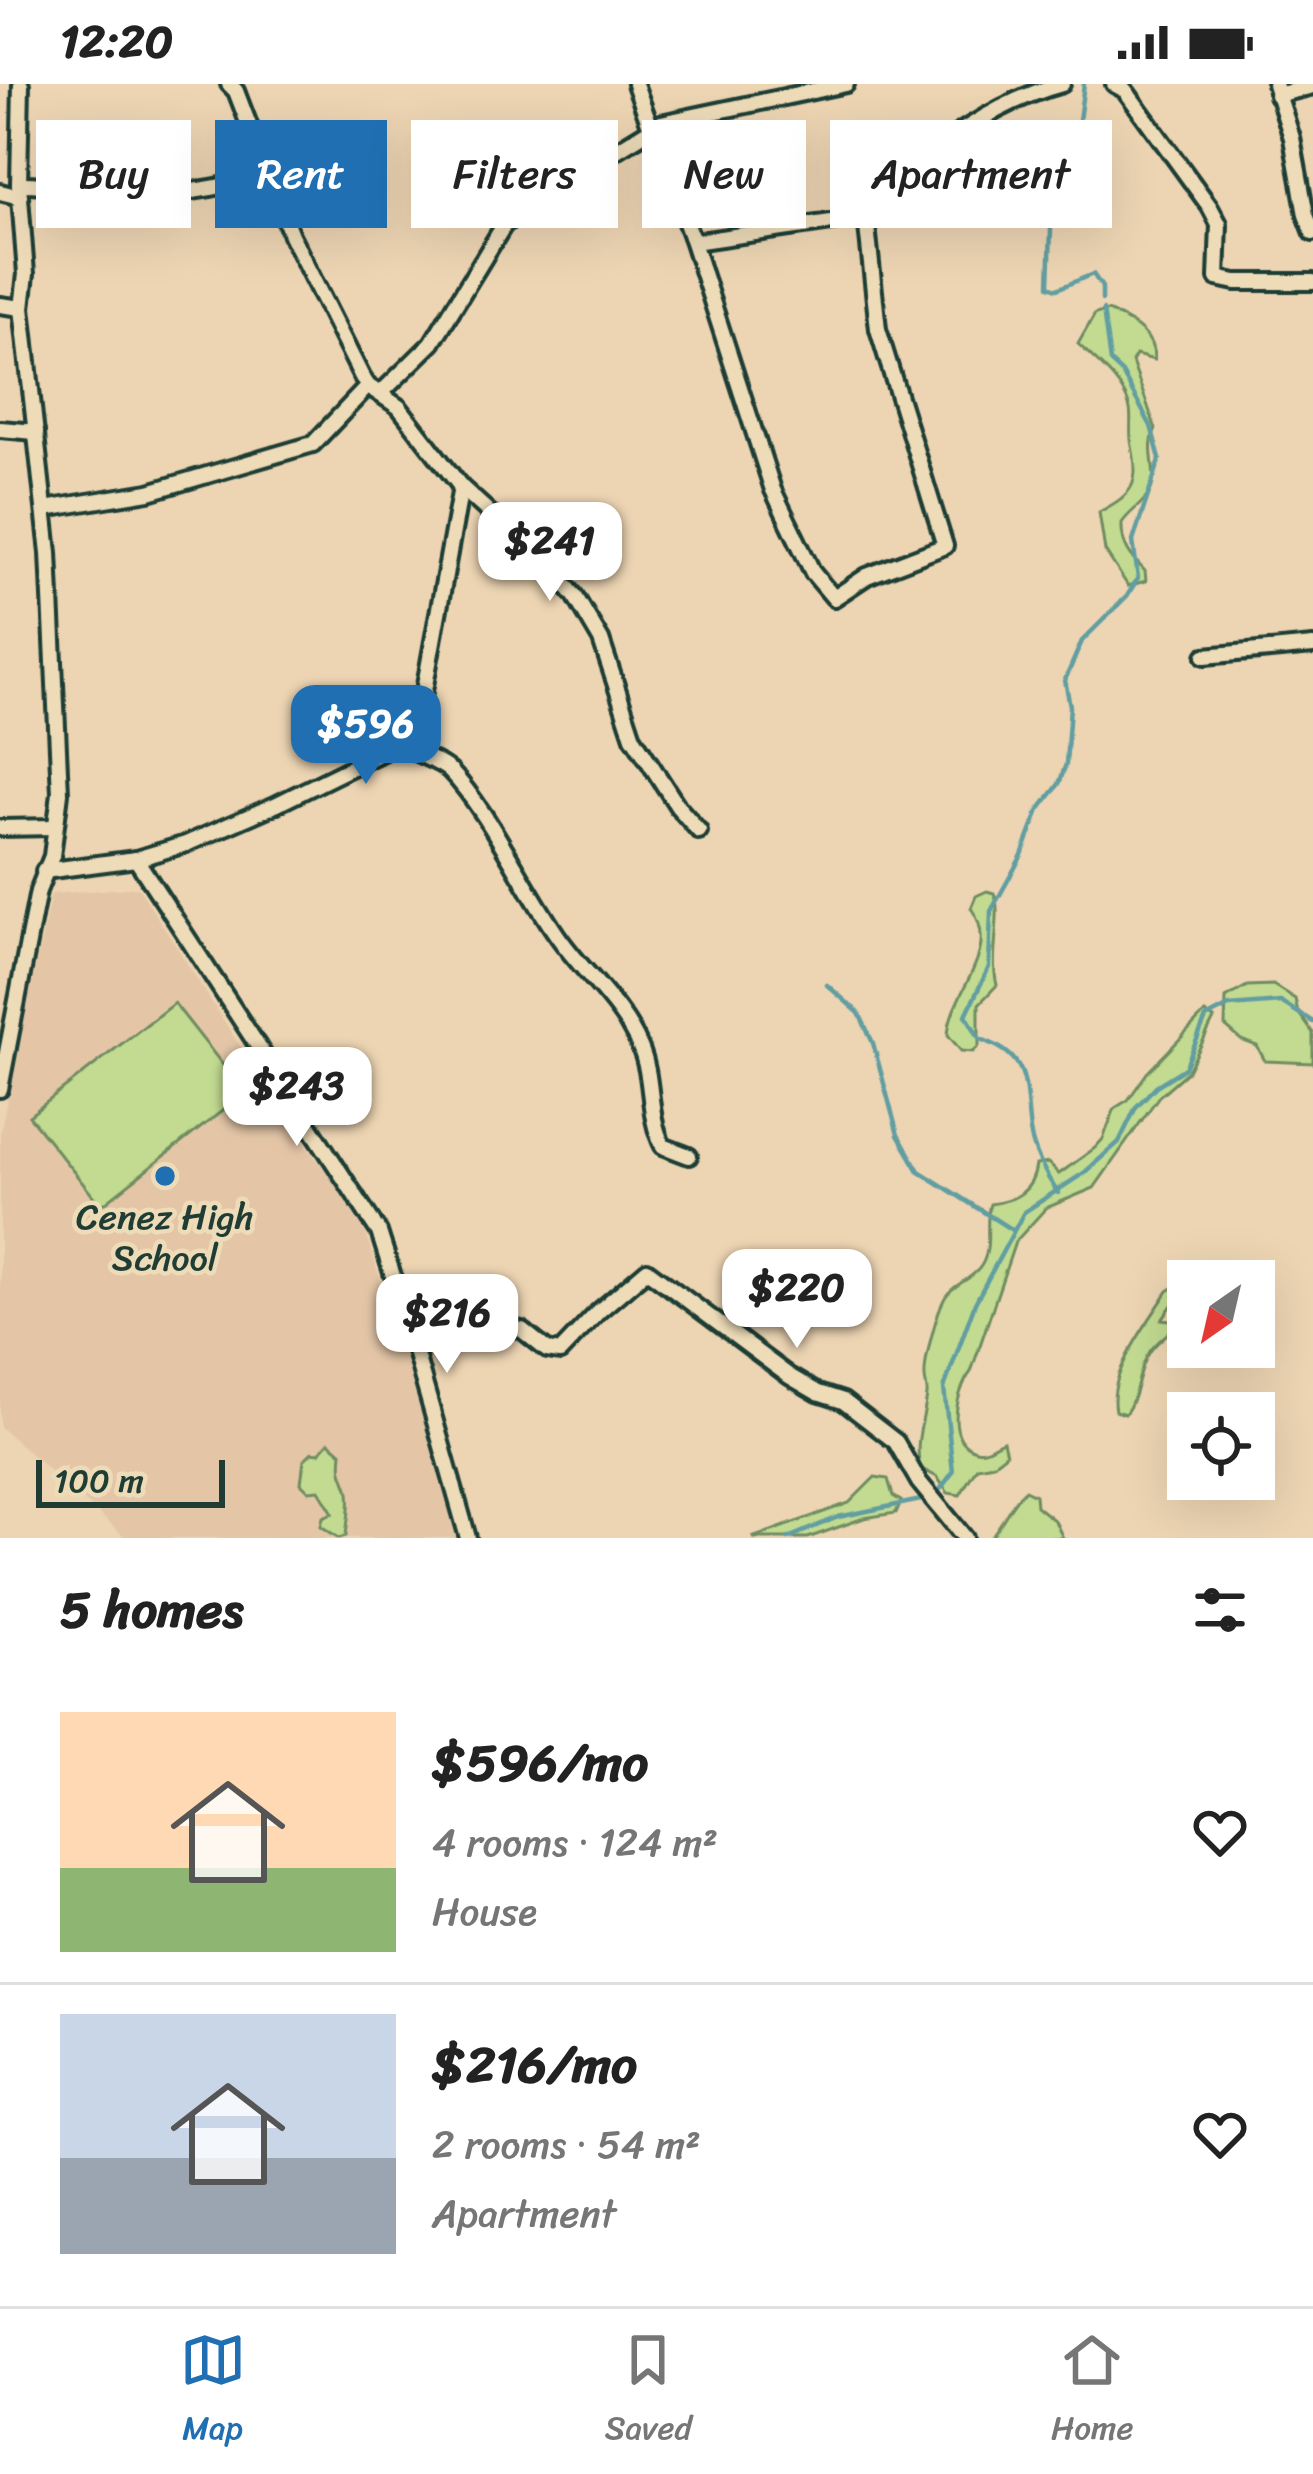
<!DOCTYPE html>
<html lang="en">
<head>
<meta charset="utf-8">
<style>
  body { margin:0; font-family:Sriracha,sans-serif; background:#f2f2f2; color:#222; height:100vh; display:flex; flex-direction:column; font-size:45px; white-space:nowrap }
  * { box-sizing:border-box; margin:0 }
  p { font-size:39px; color:#767676 }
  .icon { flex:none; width:66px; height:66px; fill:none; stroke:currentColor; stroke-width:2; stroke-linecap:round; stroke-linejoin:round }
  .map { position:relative; height:1454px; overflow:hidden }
  .drawer { display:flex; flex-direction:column; background:#fff; flex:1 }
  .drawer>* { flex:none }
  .banner { position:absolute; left:36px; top:36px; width:1242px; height:108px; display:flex; gap:24px }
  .needle { width:78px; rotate:214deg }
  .controls { position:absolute; left:1167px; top:1176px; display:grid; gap:24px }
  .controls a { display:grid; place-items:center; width:108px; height:108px; border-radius:0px; background:#fff; box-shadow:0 12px 48px #0002; font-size:60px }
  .scale { position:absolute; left:36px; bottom:30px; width:189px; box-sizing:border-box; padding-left:12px; border:6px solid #1f3d34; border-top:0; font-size:33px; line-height:42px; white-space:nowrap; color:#1f3d34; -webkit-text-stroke:9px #eedcb9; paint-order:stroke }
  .price { position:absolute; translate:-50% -102px; padding:0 27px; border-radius:24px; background:#fff; color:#222; font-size:39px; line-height:78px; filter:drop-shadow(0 3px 6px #0008) }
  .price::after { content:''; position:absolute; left:50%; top:72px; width:36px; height:27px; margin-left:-18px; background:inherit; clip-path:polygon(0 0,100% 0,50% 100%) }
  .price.active { background:#1f6fb2; color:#fff }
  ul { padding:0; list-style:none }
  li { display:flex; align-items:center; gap:36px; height:300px; padding:0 60px }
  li+li { border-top:3px solid #e0e0e0 }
  li span { display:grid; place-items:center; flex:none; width:336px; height:240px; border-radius:0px; color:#555 }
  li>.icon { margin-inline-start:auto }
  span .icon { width:144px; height:144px; fill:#fffc; stroke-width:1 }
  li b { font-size:51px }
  h2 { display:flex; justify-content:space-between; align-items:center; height:144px; padding:0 60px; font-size:51px }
  .chip { padding:0 42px; border-radius:0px; background:#fff; box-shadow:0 12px 48px #0002; font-size:42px; line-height:108px }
  .chip.active { background:#1f6fb2; color:#fff }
  .status { display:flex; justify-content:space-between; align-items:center; height:84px; padding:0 60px; background:#fff; direction:ltr }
  .status svg { height:33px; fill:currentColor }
  .dock { display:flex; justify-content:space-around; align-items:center; height:168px; border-top:3px solid #e0e0e0; background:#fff; font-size:33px; color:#767676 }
  .dock a { display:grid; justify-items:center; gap:6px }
  .dock .active { color:#1f6fb2 }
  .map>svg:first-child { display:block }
  .built { fill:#e4c6a7 }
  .green { fill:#c2db91; stroke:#708c62; stroke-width:3 }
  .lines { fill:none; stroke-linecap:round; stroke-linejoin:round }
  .stream { stroke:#629ea1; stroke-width:4.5 }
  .street-casing { stroke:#1f3d34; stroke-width:22 }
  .street { stroke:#eedcb9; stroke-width:14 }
  .poi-dot { fill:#1f6fb2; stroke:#eedcb9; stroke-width:4.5 }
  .labels { text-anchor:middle; stroke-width:9; stroke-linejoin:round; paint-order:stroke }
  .poi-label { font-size:36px; fill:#1f3d34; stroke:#eedcb9 }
</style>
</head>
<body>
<div class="status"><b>12:20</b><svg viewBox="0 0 49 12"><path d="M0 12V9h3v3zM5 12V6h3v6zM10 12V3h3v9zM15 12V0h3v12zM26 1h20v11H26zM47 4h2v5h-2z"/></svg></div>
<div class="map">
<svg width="1313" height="1454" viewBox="0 0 1313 1454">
  <rect width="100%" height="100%" fill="#edd5b3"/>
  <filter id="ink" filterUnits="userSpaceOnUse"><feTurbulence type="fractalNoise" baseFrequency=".00833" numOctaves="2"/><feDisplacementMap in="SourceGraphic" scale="24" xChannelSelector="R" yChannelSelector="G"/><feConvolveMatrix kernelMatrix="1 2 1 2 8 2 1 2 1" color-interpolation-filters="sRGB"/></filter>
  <g filter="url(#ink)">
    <path class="built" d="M138 803 285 1032 361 1134 461 1454H126L0 1343V1049L51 810Z"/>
    <g class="green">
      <path d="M1108 227C1130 238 1155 248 1154 276L1136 271 1132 278 1156 345C1144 366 1161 389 1149 410 1142 421 1129 428 1122 439 1121 460 1130 472 1145 487L1146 497 1128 502 1105 467 1099 428C1133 410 1140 401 1132 362 1129 350 1132 336 1130 325 1125 299 1096 277 1078 260L1095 230Z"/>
      <path d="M987 807 994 809C1003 829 989 871 997 901L979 920V962L973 968 961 967 948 951C950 907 1003 869 971 824L976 812Z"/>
      <path d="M1273 901 1295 915 1298 928 1313 949V979L1265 977 1257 962 1241 956 1225 942 1226 914 1247 902Z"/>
      <path d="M174 919 245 1009 101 1122 29 1032Z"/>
      <path d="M1205 929 1214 935 1188 987 1159 1012 1094 1104 1046 1124 1015 1158 971 1288C957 1305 944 1357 976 1366 986 1369 994 1360 1003 1357L1006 1370 993 1380 977 1383 960 1411 948 1409 937 1393 920 1384C914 1356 924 1337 927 1311 928 1304 925 1299 925 1293 924 1276 937 1226 946 1212 954 1200 973 1195 981 1182 993 1164 984 1137 990 1120 1013 1117 1033 1109 1036 1081L1048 1079 1059 1090 1095 1064 1103 1055 1115 1024 1128 1016 1147 989Z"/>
      <path d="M1179 1200 1183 1206 1162 1235 1179 1237C1171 1249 1160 1254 1151 1266 1137 1285 1139 1312 1125 1330L1115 1327C1107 1289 1148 1239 1168 1207Z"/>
      <path d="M329 1358 342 1369C339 1394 346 1391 349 1409 351 1421 347 1440 346 1452L339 1454 321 1442 323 1433 333 1429 319 1406 309 1407 301 1399 304 1376 312 1368 319 1369Z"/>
      <path d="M875 1393 888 1395 893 1412 901 1417 896 1429 864 1434 808 1454H752L849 1419Z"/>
      <path d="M1025 1406 1035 1411 1036 1422 1055 1437 1063 1454H990C1004 1438 1010 1419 1025 1406Z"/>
    </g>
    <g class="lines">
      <g class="stream">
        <path d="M1050 130 1073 80 1084 0"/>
        <path d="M1051 145 1049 202 1057 205 1093 190 1102 203V216"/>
        <path d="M827 901 859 929 873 959 898 1051 919 1087 1012 1146"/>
        <path d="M1058 1109C1046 1092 1033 1067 1030 1047 1024 1001 1032 972 980 955L966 931 989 883 991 827 1022 771 1039 726 1059 700 1066 680 1070 622 1065 596 1082 557 1127 512 1138 494 1133 457 1160 375 1151 342 1122 289 1110 278 1103 226"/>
        <path d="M936 1411 953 1388 944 1304 975 1219 1024 1128 1084 1089 1119 1058 1136 1023 1156 1002 1185 984 1206 934 1229 922 1281 918 1313 938"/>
        <path d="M788 1454 838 1433 926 1415"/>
      </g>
      <g class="street-casing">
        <g id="street">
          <path d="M229 0 236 7 291 151 362 293 368 302 399 323 461 403 554 487 575 512 601 556 633 653 678 723 699 747"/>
          <path d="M635 0 693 158 773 406 813 489 834 514 867 492 945 462 878 245 866 133 693 158"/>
          <path d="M1114 0 1125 6 1210 123 1219 140 1217 194 1236 198H1313"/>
          <path d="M1275 0 1292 54 1306 131 1313 149"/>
          <path d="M1277 11 1313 2"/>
          <path d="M19 100C49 99 74 107 103 110 155 116 220 104 271 91"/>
          <path d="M0 108 20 113"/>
          <path d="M866 133V123L874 111C930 68 993 18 1062 0"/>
          <path d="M0 221 22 224"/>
          <path d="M381 309 432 259 504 141 540 113 661 39 846 0"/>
          <path d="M0 345 36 348"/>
          <path d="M45 425 149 408 313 360 368 302"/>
          <path d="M1205 572 1313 562"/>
          <path d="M403 658C415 673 436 674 450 687 488 726 524 804 557 851 583 889 622 920 640 963 654 995 647 1031 663 1062L689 1072"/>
          <path d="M0 744 55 743"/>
          <path d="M136 775 379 1148 400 1214 449 1231 522 1246 547 1266 560 1268 599 1227 647 1186 789 1292 818 1309 843 1317 896 1358 919 1398 965 1454"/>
          <path d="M44 787 136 775 186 760 273 722 403 658 422 618 461 403"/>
          <path d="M0 1005 38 807 52 772 60 709 49 469 22 224 26 190 19 100 21 0"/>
          <path d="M400 1214 468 1454"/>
        </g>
      </g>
      <use href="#street" class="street"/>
    </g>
  </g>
  <circle class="poi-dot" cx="165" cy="1092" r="12"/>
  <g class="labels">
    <g class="poi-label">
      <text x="165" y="1145">Cenez High<tspan x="165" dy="41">School</tspan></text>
    </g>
  </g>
</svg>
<div class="controls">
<a><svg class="needle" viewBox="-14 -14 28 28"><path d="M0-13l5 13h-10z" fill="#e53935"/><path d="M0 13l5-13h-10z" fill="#767676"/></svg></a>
<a><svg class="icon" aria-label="locate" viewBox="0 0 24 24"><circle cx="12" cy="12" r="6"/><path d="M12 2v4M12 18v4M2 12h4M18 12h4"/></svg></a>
</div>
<div class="scale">100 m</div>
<b class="price" style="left:550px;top:520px">$241</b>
<b class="price active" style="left:366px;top:703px">$596</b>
<b class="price" style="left:297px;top:1065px">$243</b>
<b class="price" style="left:797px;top:1267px">$220</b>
<b class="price" style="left:447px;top:1292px">$216</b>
<div class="banner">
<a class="chip">Buy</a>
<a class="chip active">Rent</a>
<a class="chip">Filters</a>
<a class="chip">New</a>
<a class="chip">Apartment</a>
</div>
</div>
<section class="drawer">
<h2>5 homes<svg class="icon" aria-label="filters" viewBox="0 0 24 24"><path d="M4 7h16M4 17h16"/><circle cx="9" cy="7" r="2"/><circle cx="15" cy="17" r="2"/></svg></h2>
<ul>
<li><span style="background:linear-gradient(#ffd9b3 65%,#8fb573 0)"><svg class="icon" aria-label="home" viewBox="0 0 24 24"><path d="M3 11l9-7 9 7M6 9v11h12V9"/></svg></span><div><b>$596/mo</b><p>4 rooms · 124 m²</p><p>House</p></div><svg class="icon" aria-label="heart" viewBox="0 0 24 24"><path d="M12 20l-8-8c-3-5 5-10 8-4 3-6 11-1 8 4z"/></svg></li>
<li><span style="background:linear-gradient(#c9d6e8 60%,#9aa5b1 0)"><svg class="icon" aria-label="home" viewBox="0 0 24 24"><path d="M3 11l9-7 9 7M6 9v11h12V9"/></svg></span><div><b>$216/mo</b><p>2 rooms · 54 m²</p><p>Apartment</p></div><svg class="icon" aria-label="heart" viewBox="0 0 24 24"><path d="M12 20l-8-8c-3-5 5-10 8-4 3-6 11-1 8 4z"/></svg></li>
</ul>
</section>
<nav class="dock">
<a class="active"><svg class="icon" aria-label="map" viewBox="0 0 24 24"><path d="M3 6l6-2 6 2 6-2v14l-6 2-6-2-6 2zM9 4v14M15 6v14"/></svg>Map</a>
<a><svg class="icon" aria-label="saved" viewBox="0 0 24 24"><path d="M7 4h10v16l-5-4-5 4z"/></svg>Saved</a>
<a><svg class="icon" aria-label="home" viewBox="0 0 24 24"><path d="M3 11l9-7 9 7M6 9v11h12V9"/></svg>Home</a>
</nav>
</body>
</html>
